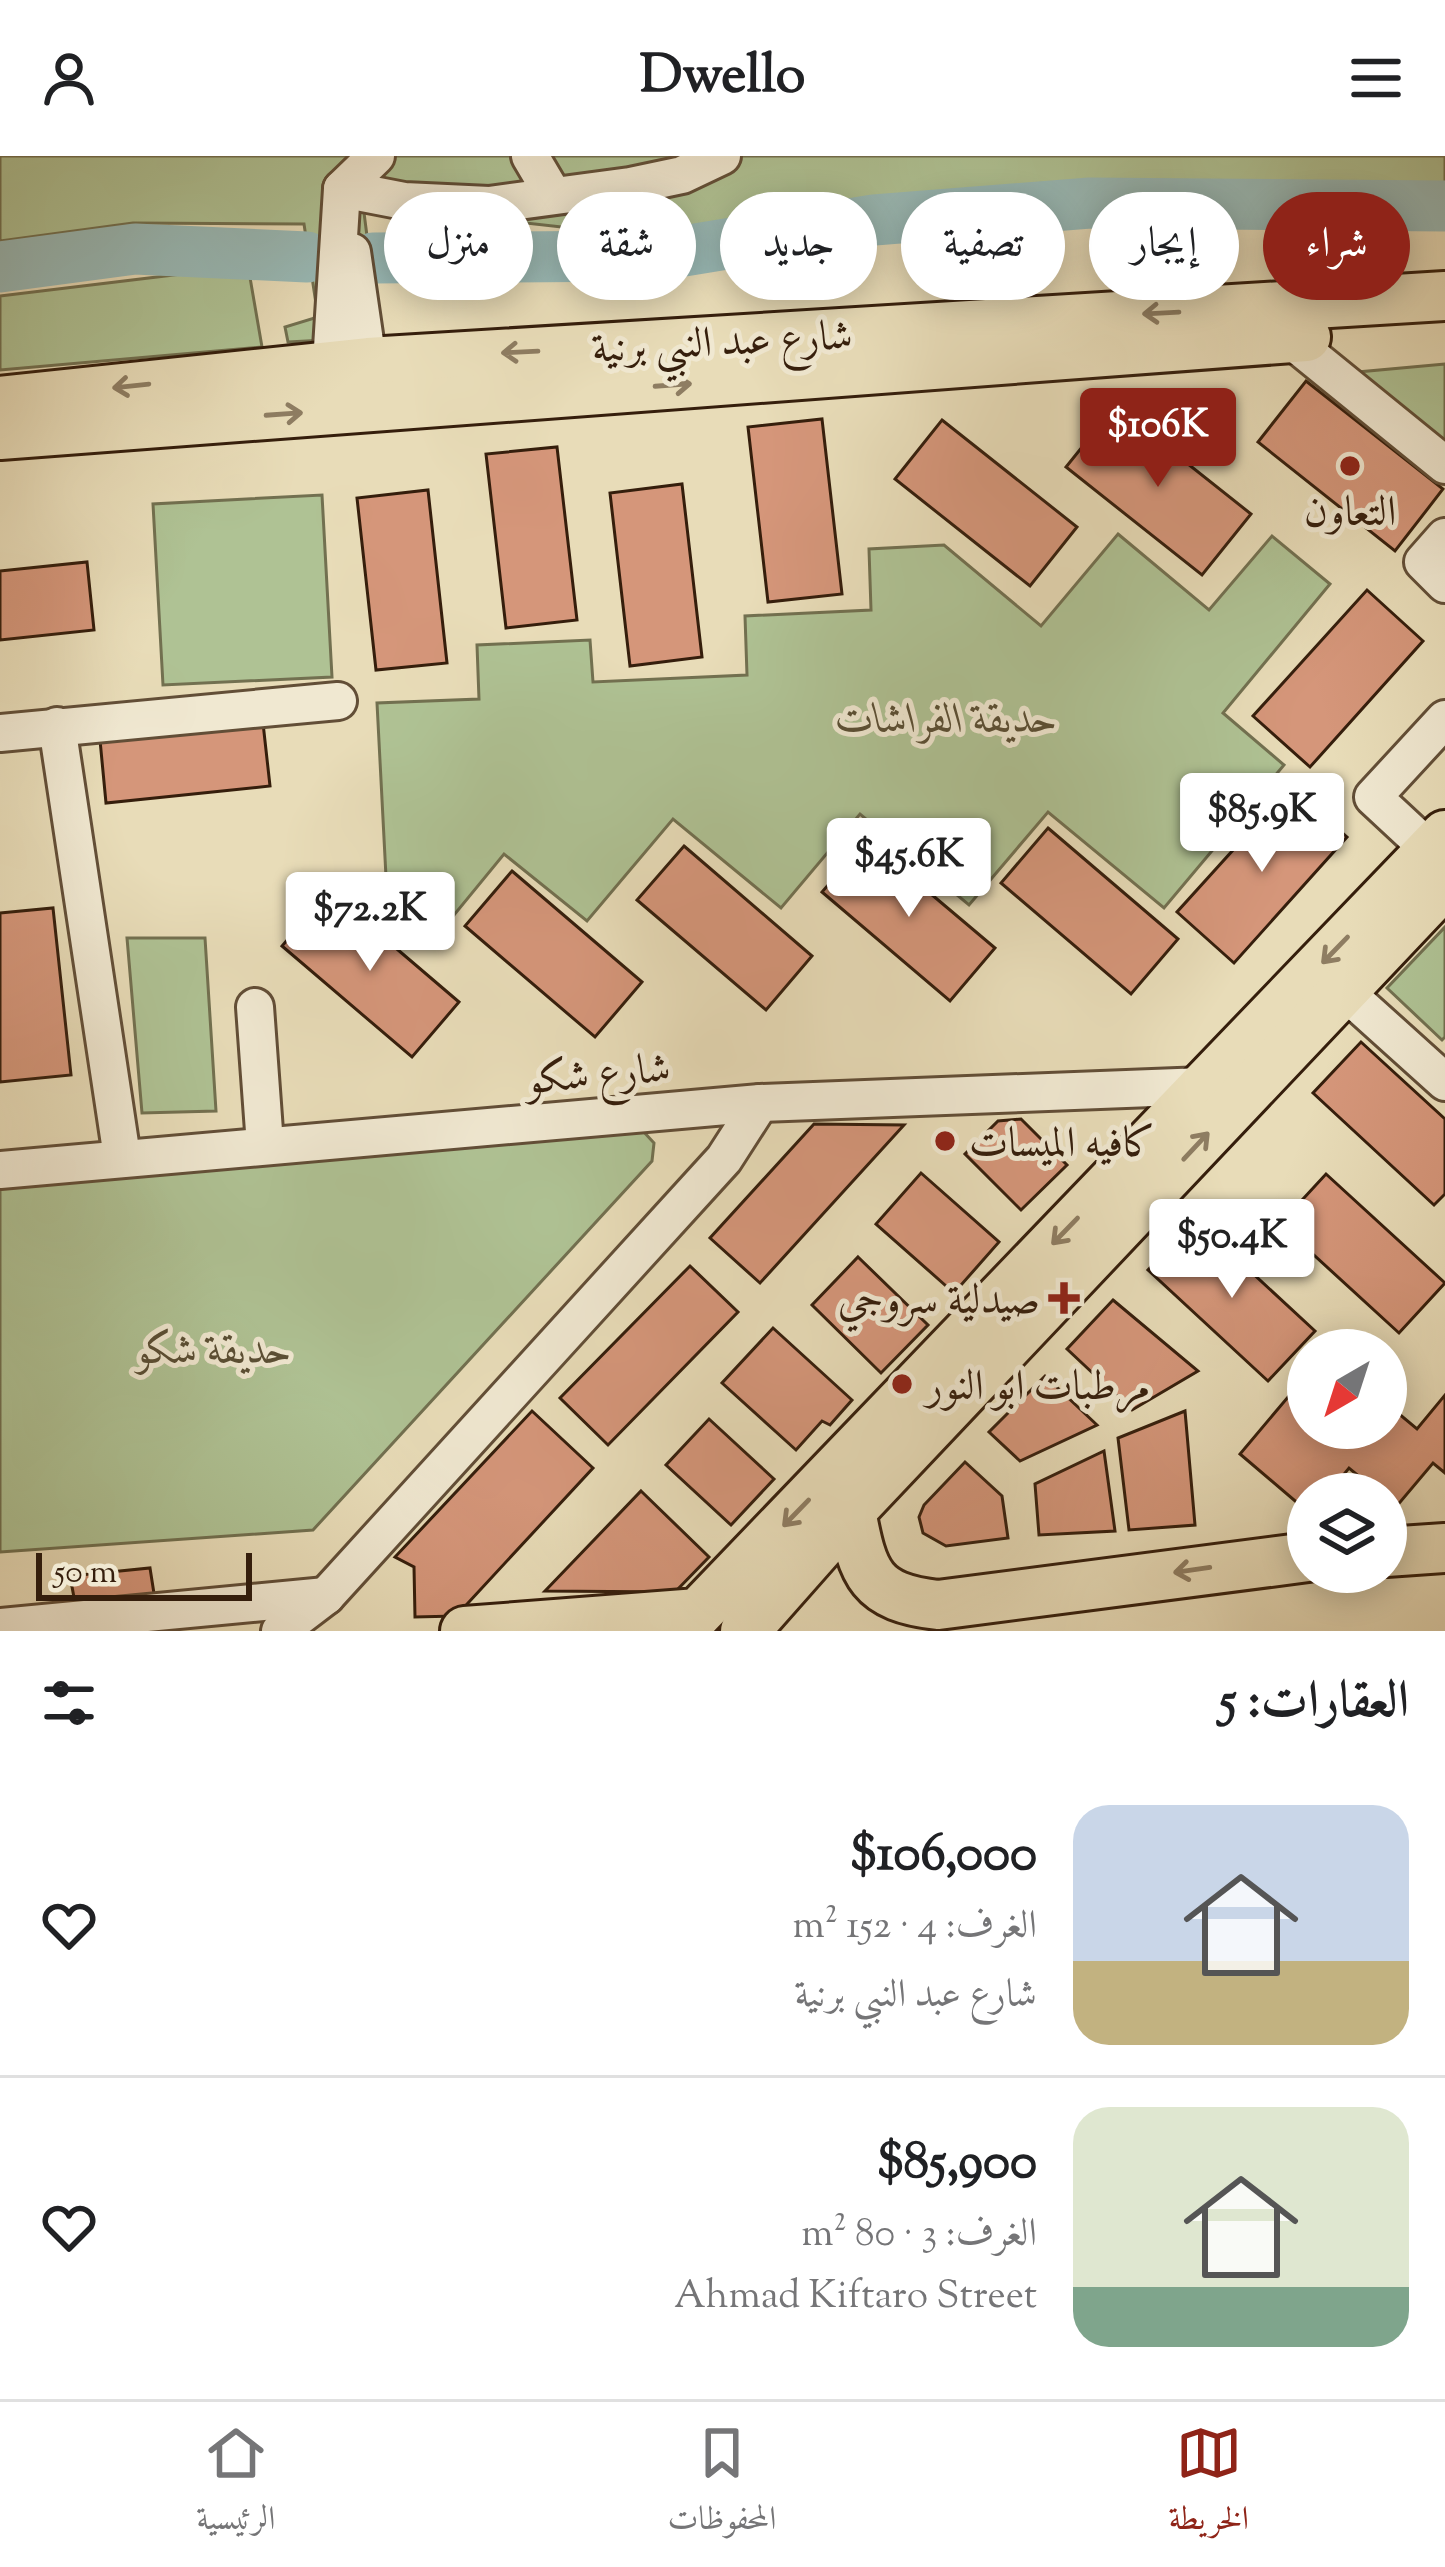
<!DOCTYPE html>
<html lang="ar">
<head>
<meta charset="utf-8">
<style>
  body { margin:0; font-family:"Sorts Mill Goudy",Amiri,serif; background:#f6f6f6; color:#202124; direction:rtl; height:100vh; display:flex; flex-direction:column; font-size:45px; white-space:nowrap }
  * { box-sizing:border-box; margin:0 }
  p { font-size:39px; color:#757577 }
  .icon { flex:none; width:66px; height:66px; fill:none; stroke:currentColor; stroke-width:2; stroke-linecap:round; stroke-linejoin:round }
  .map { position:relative; height:1475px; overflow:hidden; direction:ltr }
  .drawer { display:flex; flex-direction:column; background:#fff; flex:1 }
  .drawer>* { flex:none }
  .hud { position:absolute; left:36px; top:36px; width:1374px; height:108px; direction:rtl; display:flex; gap:24px }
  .needle { width:78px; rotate:219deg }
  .buttons { position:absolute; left:1287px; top:1173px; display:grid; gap:24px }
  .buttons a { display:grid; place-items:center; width:120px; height:120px; border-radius:50%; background:#fff; box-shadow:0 6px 30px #0003; font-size:60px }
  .scale { position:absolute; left:36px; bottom:30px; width:216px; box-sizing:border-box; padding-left:12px; border:6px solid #351e0c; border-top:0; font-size:33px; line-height:42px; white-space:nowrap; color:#351e0c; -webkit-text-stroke:9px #f0e8d1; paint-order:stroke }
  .price { position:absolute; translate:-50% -102px; padding:0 27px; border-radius:12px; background:#fff; color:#222; font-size:39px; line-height:78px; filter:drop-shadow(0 3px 6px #0008) }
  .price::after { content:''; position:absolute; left:50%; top:72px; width:36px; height:27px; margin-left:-18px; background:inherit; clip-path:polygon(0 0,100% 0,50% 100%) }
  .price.on { background:#8f2418; color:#fff }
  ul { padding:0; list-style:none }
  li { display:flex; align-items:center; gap:36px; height:300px; padding:0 36px }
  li+li { border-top:3px solid #e0e0e0 }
  li span { display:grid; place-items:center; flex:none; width:336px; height:240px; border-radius:36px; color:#555 }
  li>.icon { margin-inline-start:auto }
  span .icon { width:144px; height:144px; fill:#fffc; stroke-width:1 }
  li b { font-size:51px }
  h2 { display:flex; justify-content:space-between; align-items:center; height:144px; padding:0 36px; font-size:51px }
  .tag { padding:0 42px; border-radius:54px; background:#fff; box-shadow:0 6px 30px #0003; font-size:42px; line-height:108px }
  .tag.on { background:#8f2418; color:#fff }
  header { display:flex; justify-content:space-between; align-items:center; height:156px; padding:0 36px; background:#fff; font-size:54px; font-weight:700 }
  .tab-bar { display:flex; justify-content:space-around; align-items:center; height:168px; border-top:3px solid #e0e0e0; background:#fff; font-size:33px; color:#757577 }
  .tab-bar a { display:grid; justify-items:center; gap:6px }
  .tab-bar .on { color:#8f2418 }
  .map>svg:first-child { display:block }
  .green { fill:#afc294; stroke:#727050; stroke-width:3 }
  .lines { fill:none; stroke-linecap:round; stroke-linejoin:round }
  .river { stroke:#99bab7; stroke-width:51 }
  .building { fill:#d5967a; stroke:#351e0c; stroke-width:3 }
  .minor-casing { stroke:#624e37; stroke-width:42 }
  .major-casing { stroke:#351e0c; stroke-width:54 }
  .minor { stroke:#f0e8d1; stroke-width:36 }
  .major { stroke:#e8dcb8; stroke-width:48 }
  .oneway { stroke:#8e7d62 }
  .poi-dot { fill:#8f2418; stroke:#f0e8d1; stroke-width:4.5 }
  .labels { text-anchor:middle; stroke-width:10; stroke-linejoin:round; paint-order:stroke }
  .street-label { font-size:42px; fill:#351e0c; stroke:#f0e8d1 }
  .poi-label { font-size:42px; fill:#351e0c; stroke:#f0e8d1; text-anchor:start }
  .park-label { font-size:42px; font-style:italic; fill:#5a4f35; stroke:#f0e8d1 }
</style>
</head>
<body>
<header><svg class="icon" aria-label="menu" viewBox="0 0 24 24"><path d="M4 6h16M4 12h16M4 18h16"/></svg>Dwello<svg class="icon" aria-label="person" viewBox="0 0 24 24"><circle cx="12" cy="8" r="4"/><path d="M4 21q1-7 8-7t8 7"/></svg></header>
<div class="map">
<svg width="1445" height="1475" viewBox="0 0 1445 1475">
  <rect width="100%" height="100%" fill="#e8dcb8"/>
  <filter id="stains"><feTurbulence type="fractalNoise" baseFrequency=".00167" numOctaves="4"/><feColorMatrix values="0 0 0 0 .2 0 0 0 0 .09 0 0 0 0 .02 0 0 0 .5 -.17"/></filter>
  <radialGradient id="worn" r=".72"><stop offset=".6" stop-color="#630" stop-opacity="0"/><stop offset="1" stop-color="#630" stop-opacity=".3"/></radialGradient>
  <g class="green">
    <path d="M0 0H1445V30L1089 28 872 45 651 81 363 49 380 181 288 186 285 171 318 161 304 68 133 67 0 85Z"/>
    <path d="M248 110 262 191 0 214V140Z"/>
    <path d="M1445 208V294L1347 217Z"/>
    <path d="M322 339 332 521 163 529 153 348Z"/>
    <path d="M1118 378 1209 454 1272 380 1330 428 1223 557 1284 609 1164 752 1048 656 969 749 860 658 781 752 673 663 587 765 504 698 436 781 387 740 377 547 479 543 477 489 590 484 593 526 747 519 745 460 871 454 869 393 944 389 1041 470Z"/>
    <path d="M1445 771V881L1442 884 1387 832Z"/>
    <path d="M127 782H205L216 955 142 957Z"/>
    <path d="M642 974 654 987 652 1005 313 1374 0 1396V1020Z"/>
  </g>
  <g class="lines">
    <g class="river">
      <path d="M373 102 653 100 874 64 1090 47 1445 50"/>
      <path d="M0 111 135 93 307 101"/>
    </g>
  </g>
  <g class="building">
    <path d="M1306 225 1443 333 1395 395 1258 286Z"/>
    <path d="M1115 250 1251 358 1202 419 1066 311Z"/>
    <path d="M822 263 842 438 768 446 748 271Z"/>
    <path d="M942 264 1077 371 1030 430 895 323Z"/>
    <path d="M557 291 577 464 506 472 486 298Z"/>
    <path d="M682 328 702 501 630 510 610 337Z"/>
    <path d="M428 334 447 507 376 514 357 342Z"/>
    <path d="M87 406 94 474 0 484V415Z"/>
    <path d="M1367 434 1423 485 1310 611 1253 560Z"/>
    <path d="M263 567 270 630 106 647 100 584Z"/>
    <path d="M1291 630 1347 681 1234 807 1177 756Z"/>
    <path d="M1048 672 1178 783 1131 838 1001 727Z"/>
    <path d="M867 684 995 792 950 845 822 736Z"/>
    <path d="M684 690 812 800 766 854 637 744Z"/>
    <path d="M512 715 642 826 595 881 465 770Z"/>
    <path d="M329 735 459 846 412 901 282 790Z"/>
    <path d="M53 752 71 919 0 926V757Z"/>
    <path d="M1361 886 1445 963V1038L1434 1049 1313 937Z"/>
    <path d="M1021 963 1067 1009 1021 1054 965 998 998 965Z"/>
    <path d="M814 968 904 969 760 1127 710 1082Z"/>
    <path d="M921 1017 999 1086 954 1137 876 1068Z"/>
    <path d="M1326 1018 1445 1127 1399 1177 1280 1068Z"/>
    <path d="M1195 1064 1315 1175 1268 1225 1148 1114Z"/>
    <path d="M858 1101 928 1169 881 1217 812 1149Z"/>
    <path d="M690 1110 738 1156 608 1289 560 1242Z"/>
    <path d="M1113 1144 1198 1215 1132 1254 1067 1193Z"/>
    <path d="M773 1172 852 1244 830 1269 822 1265 796 1294 722 1227Z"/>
    <path d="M1045 1220 1097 1269 1020 1305 989 1276Z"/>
    <path d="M1445 1239V1317L1433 1307 1396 1351 1349 1312 1328 1338H1308V1356L1240 1298 1288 1241 1308 1258V1272L1331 1277 1336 1272H1386V1247L1417 1273Z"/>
    <path d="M532 1255 593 1312 456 1460 415 1461 414 1411 395 1401Z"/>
    <path d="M1185 1255 1195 1369 1129 1374 1118 1282Z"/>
    <path d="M709 1263 774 1323 731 1369 666 1309Z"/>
    <path d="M1104 1295 1115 1375 1039 1379 1035 1328Z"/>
    <path d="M965 1306 1002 1340 1008 1382 946 1390 923 1377 919 1361 924 1349Z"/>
    <path d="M641 1335 709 1401 675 1436 545 1435Z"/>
    <path d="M150 1412 155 1444 76 1452 70 1420Z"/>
  </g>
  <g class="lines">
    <g class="minor-casing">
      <g id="minor">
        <path d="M530 0 553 39"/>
        <path d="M342 33 404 45 489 49 630 30 682 19 722 0"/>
        <path d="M352 96 368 206"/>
        <path d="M1290 183 1445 309"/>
        <path d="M331 208 342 33 376 0"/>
        <path d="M1445 381 1423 406 1445 428"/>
        <path d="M57 570 122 1001"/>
        <path d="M0 577 338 545"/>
        <path d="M1430 694 1373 641 1445 563"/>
        <path d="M1343 834 1445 926"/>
        <path d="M255 851 265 989"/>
        <path d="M0 1014 760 947 1204 930"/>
        <path d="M0 1471 326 1440"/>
        <path d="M280 1475 326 1440 724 1003 760 947"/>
      </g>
    </g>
    <g class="major-casing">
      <g id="major">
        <path d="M0 245 368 206 1445 140"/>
        <path d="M0 279 1306 181"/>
        <path d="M851 1355C863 1419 870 1441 938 1449L1308 1401"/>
        <path d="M1386 1396 1445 1392"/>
        <path d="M465 1475 698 1457 1445 679"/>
        <path d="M745 1475 851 1355 1445 727"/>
      </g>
    </g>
    <use href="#minor" class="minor"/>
    <use href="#major" class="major"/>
  </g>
  <defs><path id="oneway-shaft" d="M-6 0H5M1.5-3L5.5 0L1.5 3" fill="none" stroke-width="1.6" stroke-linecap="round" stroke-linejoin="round" transform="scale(3)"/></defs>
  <g class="oneway">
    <use href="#oneway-shaft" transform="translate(1161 157) rotate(177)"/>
    <use href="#oneway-shaft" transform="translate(520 196) rotate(177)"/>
    <use href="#oneway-shaft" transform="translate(673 229) rotate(-4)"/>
    <use href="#oneway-shaft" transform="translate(131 230) rotate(174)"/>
    <use href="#oneway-shaft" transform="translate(284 258) rotate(-4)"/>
    <use href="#oneway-shaft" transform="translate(1335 794) rotate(134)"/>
    <use href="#oneway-shaft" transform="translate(1196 990) rotate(-47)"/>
    <use href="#oneway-shaft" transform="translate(1065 1075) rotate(134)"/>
    <use href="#oneway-shaft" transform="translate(796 1357) rotate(134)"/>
    <use href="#oneway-shaft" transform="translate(1192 1414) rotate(172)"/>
  </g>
  <g class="poi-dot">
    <circle cx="1350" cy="310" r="12"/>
    <circle cx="945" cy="985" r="12"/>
    <path d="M1058 1124h12v12h12v12h-12v12h-12v-12h-12v-12h12z"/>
    <circle cx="902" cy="1228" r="12"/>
  </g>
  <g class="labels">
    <g class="street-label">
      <text transform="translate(722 184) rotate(-3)" y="15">شارع عبد النبي برنية</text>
      <text transform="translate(598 916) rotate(-5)" y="15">شارع شكو</text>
    </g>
    <g class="poi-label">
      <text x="1350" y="369" text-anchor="middle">التعاون</text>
      <text x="969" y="1000">كافيه الميسات</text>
      <text x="1040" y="1157" text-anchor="end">صيدلية سروجي</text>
      <text x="926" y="1243">مرطبات ابو النور</text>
    </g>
    <g class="park-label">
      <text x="947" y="576">حديقة الفراشات</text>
      <text x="214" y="1207">حديقة شكو</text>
    </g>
  </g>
  <rect width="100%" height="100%" filter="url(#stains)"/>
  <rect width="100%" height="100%" fill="url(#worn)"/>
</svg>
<div class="buttons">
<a><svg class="needle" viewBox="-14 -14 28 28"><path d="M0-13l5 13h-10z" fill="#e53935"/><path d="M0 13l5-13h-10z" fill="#757577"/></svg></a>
<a><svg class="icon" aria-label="layers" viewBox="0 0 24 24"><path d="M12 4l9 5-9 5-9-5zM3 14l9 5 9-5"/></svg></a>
</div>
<div class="scale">50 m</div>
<b class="price on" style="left:1158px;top:334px">$106K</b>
<b class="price" style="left:1262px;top:719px">$85.9K</b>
<b class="price" style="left:909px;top:764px">$45.6K</b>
<b class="price" style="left:370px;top:818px">$72.2K</b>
<b class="price" style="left:1232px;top:1145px">$50.4K</b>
<div class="hud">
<a class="tag on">شراء</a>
<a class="tag">إيجار</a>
<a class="tag">تصفية</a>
<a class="tag">جديد</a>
<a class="tag">شقة</a>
<a class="tag">منزل</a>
</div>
</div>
<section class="drawer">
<h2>العقارات: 5<svg class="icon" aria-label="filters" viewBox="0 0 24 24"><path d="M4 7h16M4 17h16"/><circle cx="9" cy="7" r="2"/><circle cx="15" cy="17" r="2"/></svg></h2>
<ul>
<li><span style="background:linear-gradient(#c9d6e8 65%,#c2b280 0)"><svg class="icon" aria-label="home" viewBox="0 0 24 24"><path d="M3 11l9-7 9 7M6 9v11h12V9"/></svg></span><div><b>$106,000</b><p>الغرف: 4 · 152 m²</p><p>شارع عبد النبي برنية</p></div><svg class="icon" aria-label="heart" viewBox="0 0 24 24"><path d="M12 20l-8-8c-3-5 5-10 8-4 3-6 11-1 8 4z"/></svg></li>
<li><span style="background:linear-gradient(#dfe7d0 75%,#7fa58c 0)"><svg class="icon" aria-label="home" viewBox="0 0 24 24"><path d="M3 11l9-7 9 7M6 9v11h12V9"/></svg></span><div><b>$85,900</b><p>الغرف: 3 · 80 m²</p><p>Ahmad Kiftaro Street</p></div><svg class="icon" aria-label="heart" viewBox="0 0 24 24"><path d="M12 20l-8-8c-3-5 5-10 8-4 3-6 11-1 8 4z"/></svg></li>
</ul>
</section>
<nav class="tab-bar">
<a class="on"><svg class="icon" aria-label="map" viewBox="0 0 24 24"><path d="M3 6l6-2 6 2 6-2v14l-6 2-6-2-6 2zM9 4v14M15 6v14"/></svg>الخريطة</a>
<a><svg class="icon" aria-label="saved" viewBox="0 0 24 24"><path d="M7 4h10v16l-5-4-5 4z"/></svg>المحفوظات</a>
<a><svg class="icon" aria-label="home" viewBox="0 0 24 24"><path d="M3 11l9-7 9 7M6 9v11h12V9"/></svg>الرئيسية</a>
</nav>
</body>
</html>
